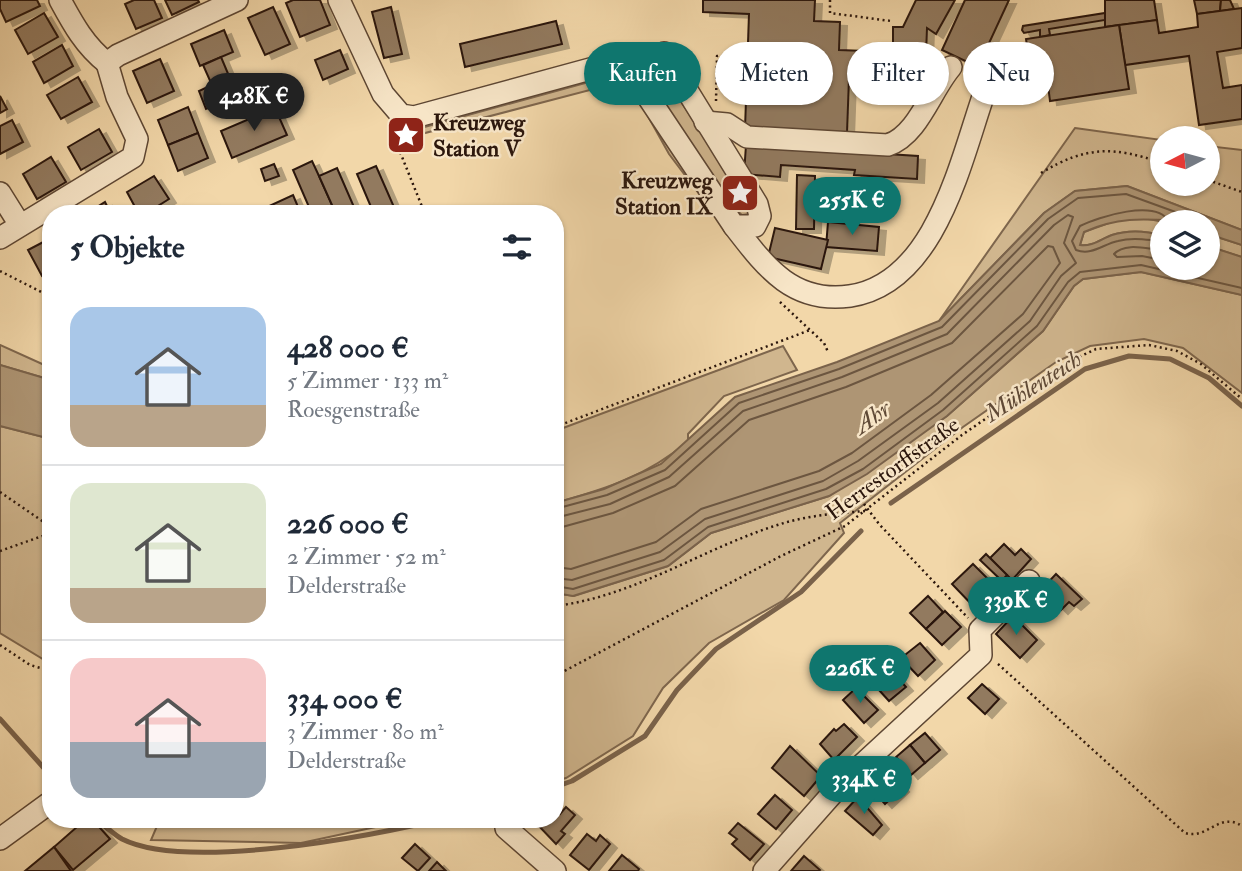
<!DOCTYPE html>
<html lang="de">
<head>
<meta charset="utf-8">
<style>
  body { margin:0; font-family:"IM FELL Double Pica",serif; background:#f2f2f3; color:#1f2937; height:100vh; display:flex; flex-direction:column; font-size:26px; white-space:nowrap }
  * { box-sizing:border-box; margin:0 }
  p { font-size:23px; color:#747a83 }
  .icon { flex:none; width:38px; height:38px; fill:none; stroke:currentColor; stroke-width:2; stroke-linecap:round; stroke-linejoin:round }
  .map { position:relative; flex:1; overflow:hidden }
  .side { position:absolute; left:42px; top:205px; width:522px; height:623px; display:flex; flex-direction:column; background:#fff; border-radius:28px; box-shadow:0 2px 5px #0004 }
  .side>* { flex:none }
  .hud { position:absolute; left:584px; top:42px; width:551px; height:63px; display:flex; gap:14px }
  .needle { width:46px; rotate:264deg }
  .tools { position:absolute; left:1150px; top:126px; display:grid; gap:14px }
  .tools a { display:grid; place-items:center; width:70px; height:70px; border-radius:50%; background:#fff; box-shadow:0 2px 5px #0004; font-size:35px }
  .price { position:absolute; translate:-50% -60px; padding:0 16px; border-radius:24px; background:#0f766e; color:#fff; font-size:23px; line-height:46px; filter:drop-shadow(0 2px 4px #0008) }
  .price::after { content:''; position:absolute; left:50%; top:42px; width:21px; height:16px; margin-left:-10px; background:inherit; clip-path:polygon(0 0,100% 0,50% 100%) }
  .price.active { background:#222; color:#fff }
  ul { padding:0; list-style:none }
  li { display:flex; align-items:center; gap:21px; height:175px; padding:0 28px }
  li+li { border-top:2px solid #e0e1e3 }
  li span { display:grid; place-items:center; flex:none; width:196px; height:140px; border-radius:21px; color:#555 }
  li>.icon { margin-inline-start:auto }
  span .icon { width:84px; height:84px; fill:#fffc; stroke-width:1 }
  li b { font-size:30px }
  h2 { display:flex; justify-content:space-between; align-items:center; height:84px; padding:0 28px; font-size:30px }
  .chip { padding:0 24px; border-radius:32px; background:#fff; box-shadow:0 2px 5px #0004; font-size:24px; line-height:63px }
  .chip.active { background:#0f766e; color:#fff }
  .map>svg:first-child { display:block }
  .green { fill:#d0b68e; stroke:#7e664d; stroke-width:2 }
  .water { fill:#ae9574; stroke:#7a624a; stroke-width:2 }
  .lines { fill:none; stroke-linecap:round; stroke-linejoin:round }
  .shore { stroke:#6c5640; stroke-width:2 }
  .stream { stroke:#7a624a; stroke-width:5 }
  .building { fill:#927a5e; stroke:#2b160c; stroke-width:2; filter:url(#shadow) }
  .minor-casing { stroke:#5d4633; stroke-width:24 }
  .path { stroke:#2b160c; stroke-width:2.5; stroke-dasharray:2 3.5; stroke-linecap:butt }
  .minor { stroke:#f7e5c7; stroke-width:21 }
  .labels { text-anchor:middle; stroke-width:5; stroke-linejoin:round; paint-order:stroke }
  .poi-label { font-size:23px; font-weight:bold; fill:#2b160c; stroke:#f7e5c7; text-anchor:start }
  .street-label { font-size:23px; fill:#2b160c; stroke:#f7e5c7 }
  .water-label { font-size:24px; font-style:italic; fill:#5f4936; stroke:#f7e5c7 }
</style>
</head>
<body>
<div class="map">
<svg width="1242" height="871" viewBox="0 0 1242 871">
  <defs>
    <filter id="shadow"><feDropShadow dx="7" dy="4" stdDeviation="0" flood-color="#0004"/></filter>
  </defs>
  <rect width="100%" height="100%" fill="#f2d7a9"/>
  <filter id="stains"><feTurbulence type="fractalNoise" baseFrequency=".00286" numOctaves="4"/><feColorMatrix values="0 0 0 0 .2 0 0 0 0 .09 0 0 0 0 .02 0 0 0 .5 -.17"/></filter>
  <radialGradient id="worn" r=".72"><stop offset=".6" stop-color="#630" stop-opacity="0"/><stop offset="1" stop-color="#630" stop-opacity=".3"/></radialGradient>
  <g class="green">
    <path d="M648 63 657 65 750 207 749 214 742 215 728 203 637 65Z"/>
    <path d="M607 77 617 83 402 139 399 134Z"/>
    <path d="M640 102 736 243 669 154Z"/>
    <path d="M1075 128 1162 140V184H1208V146L1242 150V230L1127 186 1075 191 1044 213 939 321Z"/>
    <path d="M1138 217 1164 222 1162 235C1146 231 1127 230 1112 235 1101 239 1092 247 1080 245L1084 232 1120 219Z"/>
    <path d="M1208 234 1242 245V257L1208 246Z"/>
    <path d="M1141 272 1242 295V393L1183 348 1144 339 1090 346 1056 362 963 427 840 523 844 533 784 600 709 643 663 688 633 736 566 778 555 781V593L574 596 668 566 711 533 829 496 947 416 1043 331 1074 286 1083 279Z"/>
    <path d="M0 345 51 368V380L0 365Z"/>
    <path d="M783 346 797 370 724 396 688 434V441C648 476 605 489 555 503V431Z"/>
    <path d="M0 426 51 439V664L0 633Z"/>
    <path d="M160 819H413L301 843 151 840Z"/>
  </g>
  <g class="water">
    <path d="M1127 186 1242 230V245L1208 234V222C1160 222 1129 212 1084 232L1080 245C1092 247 1101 239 1112 235 1127 230 1146 231 1162 235V268H1208V246L1242 257V295L1141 272 1083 279 1074 286 1043 331 947 416 867 474 829 496 711 533 668 566 573 596 555 593V503L604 489 661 464 735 397 837 362 939 321 1044 213 1075 191Z"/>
    <path d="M0 365 51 380V439L0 426Z"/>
  </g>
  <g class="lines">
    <g class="shore">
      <path d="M1162 241C1147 240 1133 237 1118 241 1103 244 1092 256 1076 250L1072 241 1080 226C1098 217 1157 198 1169 222"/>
      <path d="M1162 250C1147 249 1125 242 1114 254L1117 257 1142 256 1162 260"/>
      <path d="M555 509 607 495 665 470 739 403 839 369 942 327 1048 219 1078 198 1126 194 1203 222"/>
      <path d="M555 518 610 504 669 477 743 411 842 377 947 334 1054 225 1068 215 1073 217 1064 243 1076 263 1061 276 1030 321 938 403 858 461 823 481 705 519 660 552 572 580 555 578"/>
      <path d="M555 529 613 513 675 486 749 420 846 387 952 343 1048 246 1053 247 1060 263 1023 314 931 395 852 453 819 471 701 509 656 542 571 569 555 567"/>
      <path d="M555 586 573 589 664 560 708 527 826 489 863 469 943 410 1037 326 1068 282 1080 272 1141 265 1242 288"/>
    </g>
    <g class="stream">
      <path d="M891 503 1085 369 1129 356 1170 359 1209 378 1242 406"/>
      <path d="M0 719 51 776"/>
      <path d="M555 787 572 781 645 736 677 690 716 649 801 592 861 531"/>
      <path d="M97 819C105 826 113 834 122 839 185 871 370 837 441 819"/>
    </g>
  </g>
  <g class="building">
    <path d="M0 0H37L40 6 6 22 0 9Z"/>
    <path d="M134 0H154L162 18 136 29 125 4Z"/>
    <path d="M165 0H198L199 2 172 15Z"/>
    <path d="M293 0H320L330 25 300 37 286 3Z"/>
    <path d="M703 0H815L814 21 840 22 839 50 893 52V27H903L916 0H955L936 34 927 28 925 81 849 78 847 133 745 129 749 14 703 12Z"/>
    <path d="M965 0H1009L978 67 942 50Z"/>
    <path d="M1105 0H1154L1157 20 1105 27Z"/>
    <path d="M1194 0H1221L1220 11 1197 14Z"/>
    <path d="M1221 0H1230L1234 9 1220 11Z"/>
    <path d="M273 7 290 44 265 55 248 18Z"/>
    <path d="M391 7 402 54 384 58 372 12Z"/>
    <path d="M1242 8V48L1217 52 1223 88 1242 85V119L1199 125 1189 56 1125 65 1119 25 1157 20 1159 33 1198 27 1197 14Z"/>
    <path d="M44 13 58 37 28 54 15 30Z"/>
    <path d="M1105 13V20L1049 29 1050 35 1040 37V30L1024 33 1022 30 1023 26Z"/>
    <path d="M556 21 562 44 465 67 460 44Z"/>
    <path d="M1119 25 1129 89 1050 101 1047 77 1032 80 1026 39Z"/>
    <path d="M224 30 233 52 200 66 191 44Z"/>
    <path d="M62 45 73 66 44 83 33 62Z"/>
    <path d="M340 50 348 69 323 80 315 60Z"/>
    <path d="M221 57 237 95 206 109 199 91 212 85 203 65Z"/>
    <path d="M160 59 174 91 147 103 133 71Z"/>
    <path d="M78 77 92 102 61 119 47 95Z"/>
    <path d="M0 96 7 109 0 113Z"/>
    <path d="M188 107 198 133 168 145 158 120Z"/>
    <path d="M275 108 287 135 232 158 221 131Z"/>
    <path d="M12 120 23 142 0 154V126Z"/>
    <path d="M99 129 112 152 81 170 68 147Z"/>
    <path d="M198 133 208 158 178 171 168 145Z"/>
    <path d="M746 145 918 156 917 179 854 175 855 170 781 165 780 177 744 174Z"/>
    <path d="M51 157 66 182 37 199 23 174Z"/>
    <path d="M312 161 319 176 336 214H312L293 170Z"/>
    <path d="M274 164 279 176 265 181 261 169Z"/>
    <path d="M376 166 397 214H374L357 174Z"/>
    <path d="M337 168 357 214H336L319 176Z"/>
    <path d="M797 175 815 176 814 229H796Z"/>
    <path d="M154 176 169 199 145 214H132L130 210 135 207 127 192Z"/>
    <path d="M293 195 301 214H252Z"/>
    <path d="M105 202 111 214H86Z"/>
    <path d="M828 222 879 227 877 251 826 247Z"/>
    <path d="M775 228 828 240 821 269 768 257Z"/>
    <path d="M51 238V272L42 276 28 250Z"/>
    <path d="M1004 544 1015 555 1021 549 1031 559 1012 580 990 558Z"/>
    <path d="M986 554 1007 575 1002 581 980 560Z"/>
    <path d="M973 564 999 590 978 611 952 584Z"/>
    <path d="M1056 574 1082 599 1074 606 1069 602 1061 610 1041 590Z"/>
    <path d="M928 596 943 612 926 629 910 613Z"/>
    <path d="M945 611 961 627 942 645 926 629Z"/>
    <path d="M1013 616 1037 640 1020 658 996 634Z"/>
    <path d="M920 643 935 660 918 676 901 658Z"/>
    <path d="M885 664 906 687 889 701 869 679Z"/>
    <path d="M982 684 999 699 985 714 968 698Z"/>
    <path d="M856 688 878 710 864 723 843 700Z"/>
    <path d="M844 724 857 737 834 760 820 744 834 729 836 731Z"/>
    <path d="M925 733 940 750 925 763 910 745Z"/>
    <path d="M910 745 925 763 911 775 896 757Z"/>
    <path d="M790 746 821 776 804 796 772 768Z"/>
    <path d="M886 770 902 788 885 804 869 786Z"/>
    <path d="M775 795 792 810 776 829 758 814Z"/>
    <path d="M858 797 882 825 873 835 845 811Z"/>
    <path d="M566 807 575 815 561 831 565 834 556 844 536 823 540 819H555L557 811 560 814Z"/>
    <path d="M86 819H92L110 839 73 870 54 847Z"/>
    <path d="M738 823 764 844 750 860 732 844 737 839 729 833Z"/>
    <path d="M587 834 596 841 600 835 610 844 589 870 570 855Z"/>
    <path d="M415 844 430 858 418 871 402 858Z"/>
    <path d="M54 847 71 871H25Z"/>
    <path d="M622 855 639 869 638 871H609Z"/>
    <path d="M804 856 820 870 819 871H791Z"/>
    <path d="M437 862 446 871H429Z"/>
  </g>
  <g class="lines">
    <g class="minor-casing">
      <g id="minor">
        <path d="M60 0C73 24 85 46 107 63"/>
        <path d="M339 0 383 94 401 115 414 117 616 62 634 76 734 226H755L760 216 757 204 664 53"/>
        <path d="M107 63 118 55 237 0"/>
        <path d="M705 122 727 124 747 137 888 145C918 135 931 90 951 67"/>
        <path d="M0 193 20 225"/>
        <path d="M734 226C765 266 792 304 850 296 937 283 961 158 986 88"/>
        <path d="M0 238 133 157 137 139 117 97 107 63"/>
        <path d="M506 828 555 871"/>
        <path d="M0 839 48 804"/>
        <path d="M764 871 840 785 981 655 980 630 1029 581"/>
      </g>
    </g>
    <g class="path">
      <path d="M830 0V13L891 21"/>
      <path d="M716 101 717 56H739L738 89 746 90"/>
      <path d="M392 132 425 214"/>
      <path d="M1041 173C1086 146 1113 146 1162 163"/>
      <path d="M1208 180 1242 192"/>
      <path d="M0 271 51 297"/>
      <path d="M780 302 824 343 828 352"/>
      <path d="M555 427 810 330"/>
      <path d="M0 492 51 527"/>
      <path d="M864 504 879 524 968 618"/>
      <path d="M0 551 51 533"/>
      <path d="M555 606C639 596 710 543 791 521 815 515 840 513 865 511"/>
      <path d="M0 645 30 665 51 671"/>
      <path d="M998 664 1185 833C1208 840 1219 811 1242 826"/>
      <path d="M555 676 781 556 845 526 962 435 1068 362 1096 349 1149 345 1177 351 1201 364 1242 399"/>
    </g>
    <use href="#minor" class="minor"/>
  </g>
  <defs>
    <g id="sight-square" transform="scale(2.0125)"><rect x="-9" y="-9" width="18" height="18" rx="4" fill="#8f2418" stroke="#f7e5c7"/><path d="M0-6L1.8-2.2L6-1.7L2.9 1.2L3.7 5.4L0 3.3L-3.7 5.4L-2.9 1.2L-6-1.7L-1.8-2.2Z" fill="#fff"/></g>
  </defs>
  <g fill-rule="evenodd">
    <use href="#sight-square" x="406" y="135"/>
    <use href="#sight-square" x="740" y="193"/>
  </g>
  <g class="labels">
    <g class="poi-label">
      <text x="433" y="130">Kreuzweg<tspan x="433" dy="26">Station V</tspan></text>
      <text x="713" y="188" text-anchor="end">Kreuzweg<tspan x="713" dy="26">Station IX</tspan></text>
    </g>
    <g class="street-label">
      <text transform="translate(892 468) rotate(-36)" y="8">Herrestorffstraße</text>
    </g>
    <g class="water-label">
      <text transform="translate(1033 386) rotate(-33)" y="8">Mühlenteich</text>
      <text transform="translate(872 417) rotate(-36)" y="8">Ahr</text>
    </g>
  </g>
  <rect width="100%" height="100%" filter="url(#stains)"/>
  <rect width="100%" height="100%" fill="url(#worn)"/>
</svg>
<div class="tools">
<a><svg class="needle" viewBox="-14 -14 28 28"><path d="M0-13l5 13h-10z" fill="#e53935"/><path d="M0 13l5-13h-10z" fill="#747a83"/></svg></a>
<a><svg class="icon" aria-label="layers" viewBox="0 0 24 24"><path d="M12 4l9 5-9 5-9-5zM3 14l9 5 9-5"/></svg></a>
</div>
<b class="price active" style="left:254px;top:133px">428K €</b>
<b class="price" style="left:852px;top:237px">255K €</b>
<b class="price" style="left:1016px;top:637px">339K €</b>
<b class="price" style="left:860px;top:705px">226K €</b>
<b class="price" style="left:864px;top:816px">334K €</b>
<div class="hud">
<a class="chip active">Kaufen</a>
<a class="chip">Mieten</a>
<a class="chip">Filter</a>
<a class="chip">Neu</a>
</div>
<section class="side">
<h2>5 Objekte<svg class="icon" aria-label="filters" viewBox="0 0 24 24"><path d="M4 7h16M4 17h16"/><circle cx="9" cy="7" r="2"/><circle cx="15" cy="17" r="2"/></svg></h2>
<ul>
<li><span style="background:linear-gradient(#a9c7e8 70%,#b9a48a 0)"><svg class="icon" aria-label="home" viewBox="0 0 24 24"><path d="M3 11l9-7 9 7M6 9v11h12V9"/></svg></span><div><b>428 000 €</b><p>5 Zimmer · 133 m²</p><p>Roesgenstraße</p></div></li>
<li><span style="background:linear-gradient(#dfe7d0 75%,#b9a48a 0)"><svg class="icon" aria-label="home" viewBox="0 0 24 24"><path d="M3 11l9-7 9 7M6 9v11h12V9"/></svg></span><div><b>226 000 €</b><p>2 Zimmer · 52 m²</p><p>Delderstraße</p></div></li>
<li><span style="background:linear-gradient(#f6c9c9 60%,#9aa5b1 0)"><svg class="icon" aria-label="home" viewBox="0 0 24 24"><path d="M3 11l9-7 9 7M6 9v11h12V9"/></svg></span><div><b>334 000 €</b><p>3 Zimmer · 80 m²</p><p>Delderstraße</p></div></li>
</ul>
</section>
</div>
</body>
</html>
